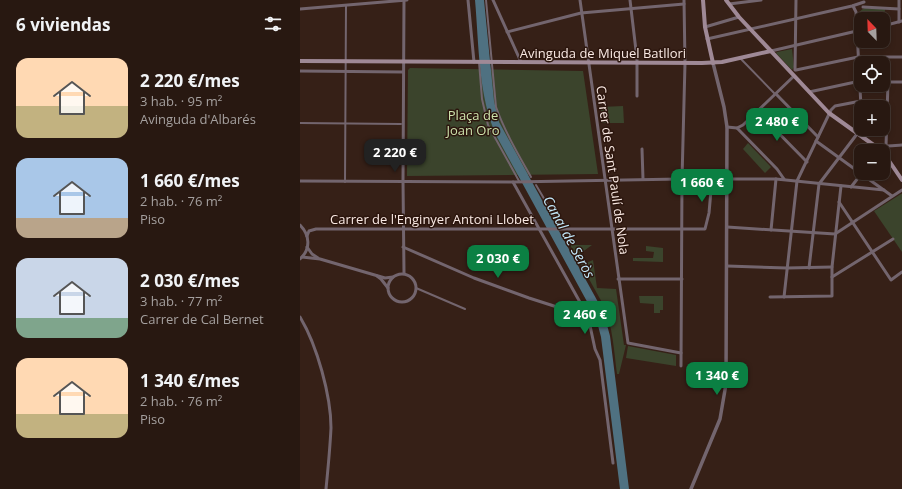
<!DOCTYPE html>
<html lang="es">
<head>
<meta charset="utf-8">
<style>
  body { margin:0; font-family:"Open Sans",sans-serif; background:#34251f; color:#f1f3f6; height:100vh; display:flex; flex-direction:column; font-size:15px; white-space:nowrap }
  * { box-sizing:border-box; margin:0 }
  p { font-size:13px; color:#a5a09f }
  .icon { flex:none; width:22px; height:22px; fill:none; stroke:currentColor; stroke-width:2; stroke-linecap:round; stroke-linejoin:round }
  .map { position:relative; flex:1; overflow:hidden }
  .side { display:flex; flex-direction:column; background:#281811; width:300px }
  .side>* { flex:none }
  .needle { width:26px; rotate:337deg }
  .tools { position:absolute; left:554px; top:12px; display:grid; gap:8px }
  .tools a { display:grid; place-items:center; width:36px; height:36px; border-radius:8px; background:#281811; box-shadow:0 2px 6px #0003,0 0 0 1px #443731; font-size:20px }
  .price { position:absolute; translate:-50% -34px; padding:0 9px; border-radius:8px; background:#0b8043; color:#fff; font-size:13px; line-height:26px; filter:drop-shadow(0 1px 2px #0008) }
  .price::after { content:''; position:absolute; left:50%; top:24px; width:12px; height:9px; margin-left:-6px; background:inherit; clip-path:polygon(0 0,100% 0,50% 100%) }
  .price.on { background:#222; color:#fff }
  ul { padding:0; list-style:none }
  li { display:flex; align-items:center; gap:12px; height:100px; padding:0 16px }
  li span { display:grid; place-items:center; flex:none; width:112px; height:80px; border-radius:12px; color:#555 }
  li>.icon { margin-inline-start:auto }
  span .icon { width:48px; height:48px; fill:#fffc; stroke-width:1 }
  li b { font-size:17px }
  h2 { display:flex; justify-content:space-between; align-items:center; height:48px; padding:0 16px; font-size:17px }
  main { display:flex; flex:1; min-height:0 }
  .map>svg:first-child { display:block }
  .green { fill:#3b442c }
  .water { fill:#4f7181 }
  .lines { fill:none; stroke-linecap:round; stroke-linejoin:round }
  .pedestrian { stroke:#73656e; stroke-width:2 }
  .minor { stroke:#73656e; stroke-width:3 }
  .tertiary { stroke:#73656e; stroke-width:3.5 }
  .secondary { stroke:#9f8996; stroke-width:4 }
  .labels { text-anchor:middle; stroke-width:3; stroke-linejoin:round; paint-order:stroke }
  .street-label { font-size:13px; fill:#faeae4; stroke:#2c160e }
  .park-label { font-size:13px; fill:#cde3ac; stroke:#2c160e }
  .water-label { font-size:14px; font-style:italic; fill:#c4eafc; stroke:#2c160e }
</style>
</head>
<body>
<main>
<section class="side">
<h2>6 viviendas<svg class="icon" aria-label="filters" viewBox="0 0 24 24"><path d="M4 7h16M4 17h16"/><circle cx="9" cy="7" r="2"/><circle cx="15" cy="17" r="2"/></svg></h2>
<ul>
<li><span style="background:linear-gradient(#ffd9b3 60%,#c2b280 0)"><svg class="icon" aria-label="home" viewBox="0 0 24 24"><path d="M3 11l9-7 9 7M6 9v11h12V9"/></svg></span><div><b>2 220 €/mes</b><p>3 hab. · 95 m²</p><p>Avinguda d'Albarés</p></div></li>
<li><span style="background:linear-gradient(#a9c7e8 75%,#b9a48a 0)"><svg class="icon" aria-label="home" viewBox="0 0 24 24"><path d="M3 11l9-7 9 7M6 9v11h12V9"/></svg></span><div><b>1 660 €/mes</b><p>2 hab. · 76 m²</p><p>Piso</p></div></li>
<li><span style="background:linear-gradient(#c9d6e8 75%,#7fa58c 0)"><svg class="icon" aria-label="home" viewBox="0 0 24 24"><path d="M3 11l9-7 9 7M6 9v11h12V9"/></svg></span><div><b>2 030 €/mes</b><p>3 hab. · 77 m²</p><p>Carrer de Cal Bernet</p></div></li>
<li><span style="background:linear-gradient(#ffd9b3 70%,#c2b280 0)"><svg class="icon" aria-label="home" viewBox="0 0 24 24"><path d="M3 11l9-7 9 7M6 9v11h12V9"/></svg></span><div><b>1 340 €/mes</b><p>2 hab. · 76 m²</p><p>Piso</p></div></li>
</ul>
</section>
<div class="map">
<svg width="602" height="489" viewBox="0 0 602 489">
  <rect width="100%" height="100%" fill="#362017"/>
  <g class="green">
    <path d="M565 8 585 9 584 23 583 19H561V29L559 28C556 21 556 11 565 8Z"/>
    <path d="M492 49 494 67 492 70 476 53 477 52Z"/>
    <path d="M110 68 283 71 298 174 107 176 108 70Z"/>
    <path d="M323 106 324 123H301V107Z"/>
    <path d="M448 143 471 167 465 173 443 149Z"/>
    <path d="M601 194H602V252L574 211Z"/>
    <path d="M264 234H267L273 245H292L281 253 286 263 293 260 297 288 316 289 324 345H326L319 374H317C314 351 313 328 304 306Z"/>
    <path d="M346 246 363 248V262L333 261V258H353L354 252 346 251Z"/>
    <path d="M339 296H363V310H360V313H354V304L340 303Z"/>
    <path d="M328 346 376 355V366L326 358Z"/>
  </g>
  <path class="water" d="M175 0H184L194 101 199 122 298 302 304 314 310 336 329 489H320L301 337 296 318 197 137C178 97 179 44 175 0Z"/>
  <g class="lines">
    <g class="pedestrian">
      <path d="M186 0 196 107C205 132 218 154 231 177"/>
      <path d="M440 58 475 94"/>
      <path d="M179 62 182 99 188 125 219 181"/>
      <path d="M0 123 101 124"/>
      <path d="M45 182 46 5"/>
      <path d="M236 185 262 229"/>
      <path d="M116 288 165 309"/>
    </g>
    <g class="minor">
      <path d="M168 0 174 62"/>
      <path d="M193 0 221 62"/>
      <path d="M280 0 328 343 381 353"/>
      <path d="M330 0 337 59V96"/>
      <path d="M429 4 461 0"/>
      <path d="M553 6 556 12 561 107"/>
      <path d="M563 7 599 9"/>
      <path d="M0 9 107 0"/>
      <path d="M599 22V0"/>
      <path d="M583 26 602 21"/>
      <path d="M405 27 439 17"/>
      <path d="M207 32 281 13 384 4"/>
      <path d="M407 39 552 6 564 2"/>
      <path d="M471 51 561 30"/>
      <path d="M495 70 496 0"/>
      <path d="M496 70 558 57H602"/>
      <path d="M0 71 103 72"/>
      <path d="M583 82H602"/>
      <path d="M509 92 560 81"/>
      <path d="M476 94 518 137"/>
      <path d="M458 112 507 162"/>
      <path d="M427 127 437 128 443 125 494 76"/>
      <path d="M437 128 477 169 484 179"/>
      <path d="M563 129V138"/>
      <path d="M516 141 592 196"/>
      <path d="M586 146 588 82"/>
      <path d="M342 149 343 179"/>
      <path d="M577 151C583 144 594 146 602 145"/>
      <path d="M0 181 213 182 380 179H476L584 190"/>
      <path d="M213 182 281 304 289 321 295 349 300 360 313 463"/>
      <path d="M551 187 562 173"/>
      <path d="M539 202 591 280 602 272"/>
      <path d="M0 225C10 235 11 249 0 259"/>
      <path d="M427 227 535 234 602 190"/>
      <path d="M471 230 476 179"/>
      <path d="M7 236 9 231 16 229H405L409 213 412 179"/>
      <path d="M7 247 12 254 18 258"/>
      <path d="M103 247 174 278 229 298 282 315 288 318"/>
      <path d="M2 257 20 259 85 278 93 277"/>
      <path d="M427 266 487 268 532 267"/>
      <path d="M509 268 519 184 557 134"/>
      <path d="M104 273 103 181 104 0"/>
      <circle cx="102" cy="288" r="14"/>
      <path d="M77 276 81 279 88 288"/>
      <path d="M532 277 593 239"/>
      <path d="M318 279H382"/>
      <path d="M470 297 532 296V267L541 186"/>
      <path d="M484 297 497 181 531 110 535 106 561 101"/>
      <path d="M273 312 280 308V303"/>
      <path d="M0 317C17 345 31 396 31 428 30 448 28 469 26 489"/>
      <path d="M381 366 382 179 385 63 384 0"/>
    </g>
    <path class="tertiary" d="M391 489 420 419 426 384 427 127 424 107 413 63"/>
    <g class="secondary">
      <path d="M403 0 405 27 413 63"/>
      <path d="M426 0 439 17 529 113 582 151"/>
      <path d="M0 61 402 63 422 62 471 51"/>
      <path d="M583 152 602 180"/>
    </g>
  </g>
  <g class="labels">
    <g class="street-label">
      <text x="303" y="58">Avinguda de Miquel Batllori</text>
      <text transform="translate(313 170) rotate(82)" y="5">Carrer de Sant Paulí de Nola</text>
      <text x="132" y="224">Carrer de l'Enginyer Antoni Llobet</text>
    </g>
    <g class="park-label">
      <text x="173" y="120">Plaça de<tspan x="173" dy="15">Joan Oro</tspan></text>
    </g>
    <g class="water-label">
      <text transform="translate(269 237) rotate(61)" y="5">Canal de Seròs</text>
    </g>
  </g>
</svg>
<div class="tools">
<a><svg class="needle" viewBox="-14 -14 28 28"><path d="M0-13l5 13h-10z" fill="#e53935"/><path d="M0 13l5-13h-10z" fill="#a5a09f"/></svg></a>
<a><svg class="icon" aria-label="locate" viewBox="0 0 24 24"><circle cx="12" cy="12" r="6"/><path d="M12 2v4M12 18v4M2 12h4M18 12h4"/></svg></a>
<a>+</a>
<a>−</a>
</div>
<b class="price" style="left:477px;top:142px">2 480 €</b>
<b class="price on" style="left:95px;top:173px">2 220 €</b>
<b class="price" style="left:402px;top:203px">1 660 €</b>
<b class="price" style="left:198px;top:279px">2 030 €</b>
<b class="price" style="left:285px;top:335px">2 460 €</b>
<b class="price" style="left:417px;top:396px">1 340 €</b>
</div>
</main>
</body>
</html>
